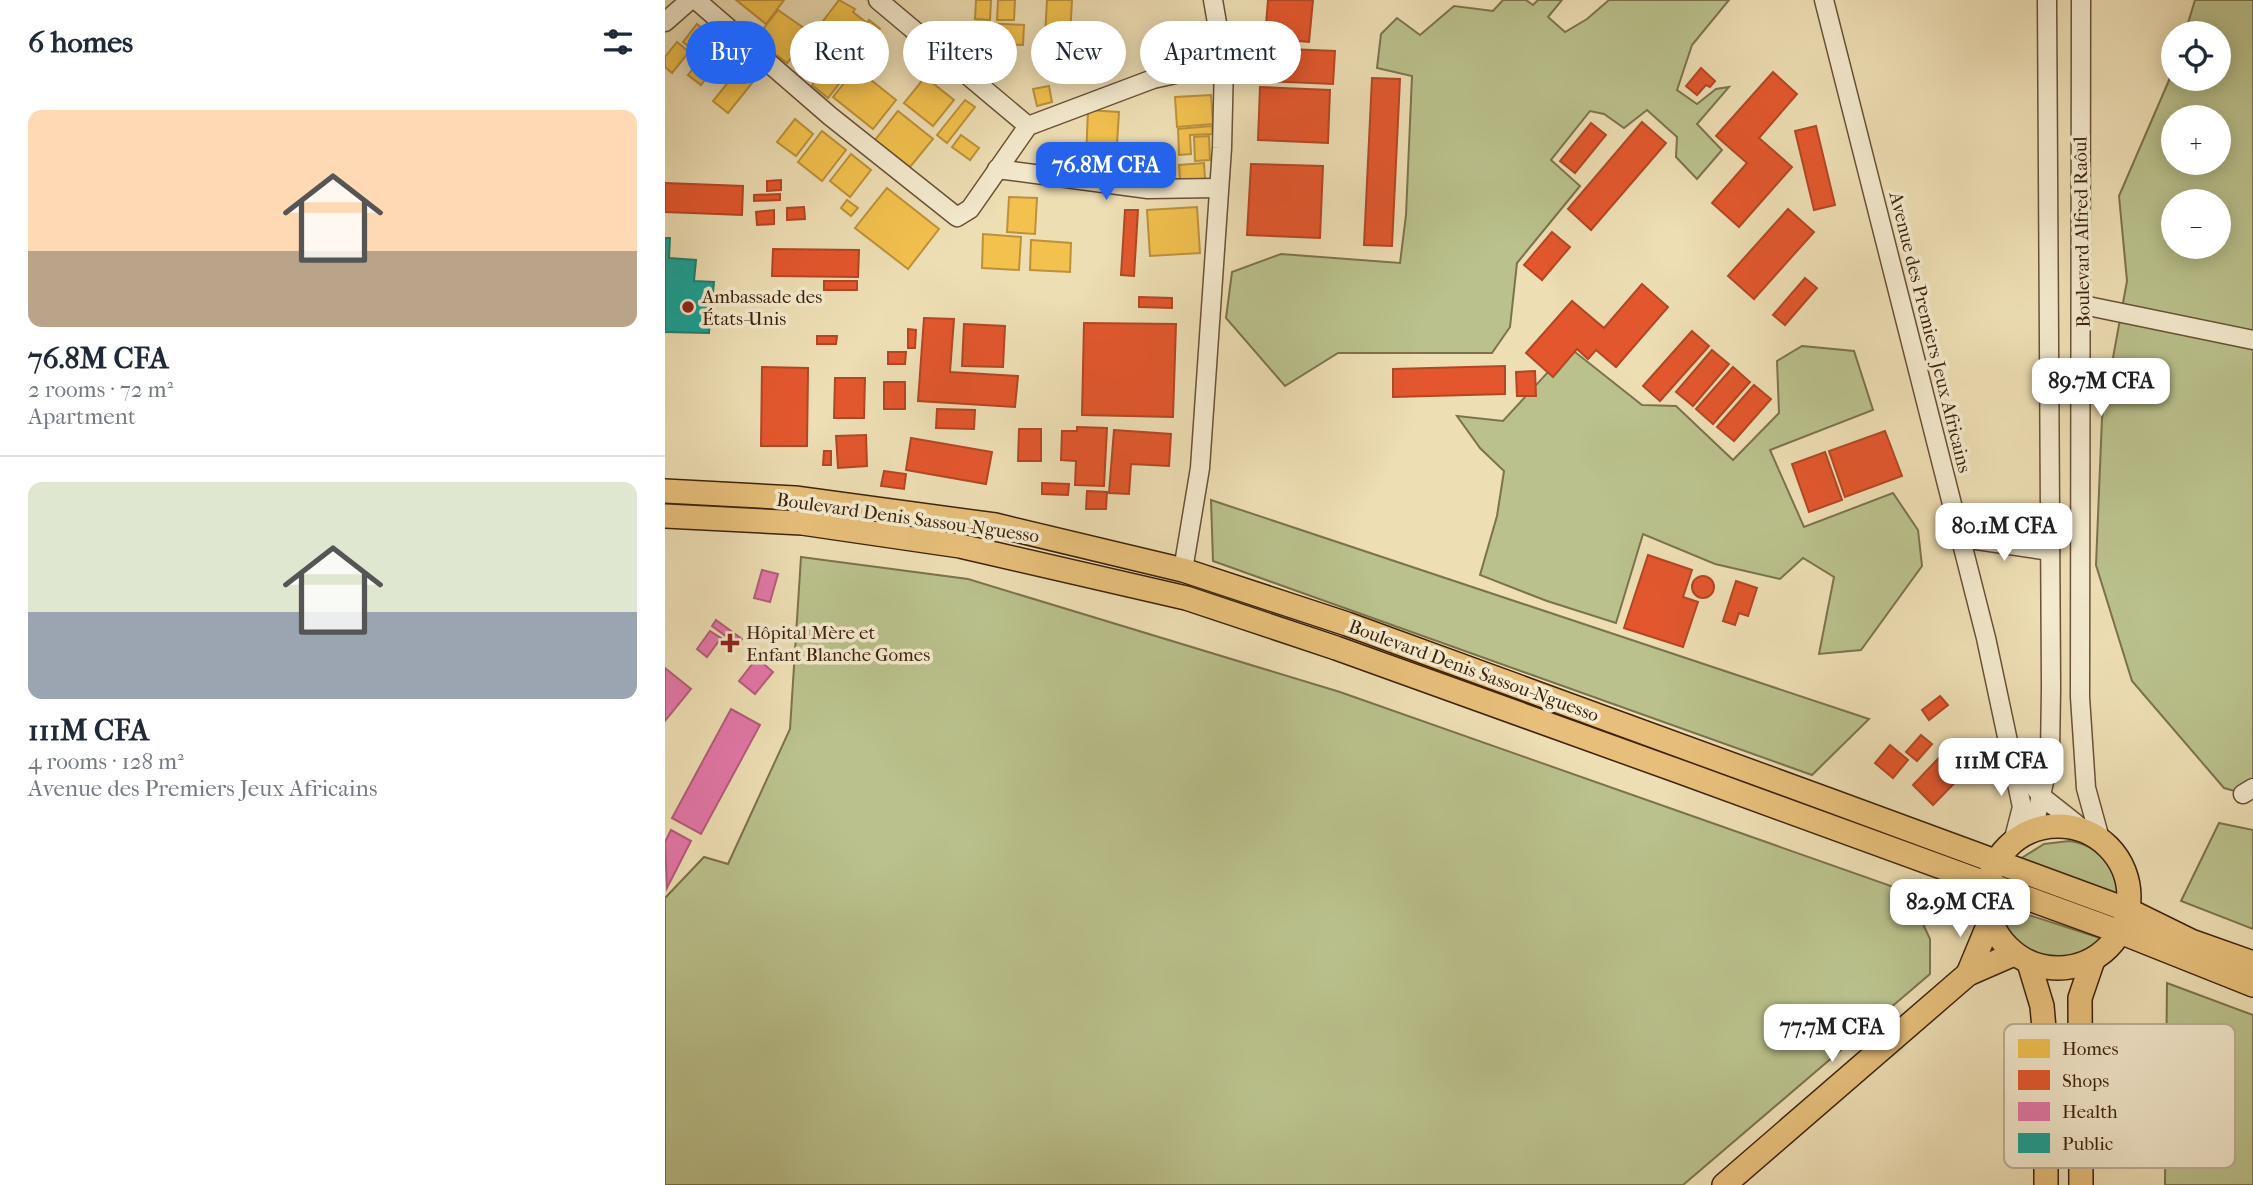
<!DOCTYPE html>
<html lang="en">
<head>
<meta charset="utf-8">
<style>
  body { margin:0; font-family:"IM FELL French Canon",serif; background:#f2f2f3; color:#1f2937; height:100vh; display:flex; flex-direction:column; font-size:26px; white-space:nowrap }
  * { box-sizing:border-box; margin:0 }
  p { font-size:23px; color:#747a83 }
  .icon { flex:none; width:38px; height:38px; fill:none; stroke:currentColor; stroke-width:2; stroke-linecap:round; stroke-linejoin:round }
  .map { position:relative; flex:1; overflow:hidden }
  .side { display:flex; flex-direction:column; background:#fff; width:665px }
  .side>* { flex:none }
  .guide { position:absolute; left:21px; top:21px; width:665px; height:63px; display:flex; gap:14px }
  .fabs { position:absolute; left:1496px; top:21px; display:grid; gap:14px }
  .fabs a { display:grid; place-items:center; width:70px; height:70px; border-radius:50%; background:#fff; box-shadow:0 4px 18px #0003; font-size:35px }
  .price { position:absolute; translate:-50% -60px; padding:0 16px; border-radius:14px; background:#fff; color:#222; font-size:23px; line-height:46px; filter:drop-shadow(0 2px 4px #0008) }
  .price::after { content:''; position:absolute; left:50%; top:42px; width:21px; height:16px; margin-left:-10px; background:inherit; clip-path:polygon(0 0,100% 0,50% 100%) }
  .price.on { background:#2563eb; color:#fff }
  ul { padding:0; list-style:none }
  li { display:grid; align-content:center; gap:14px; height:371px; padding:0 28px }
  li+li { border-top:2px solid #e0e1e3 }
  li span { display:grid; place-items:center; height:217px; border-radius:14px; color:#555 }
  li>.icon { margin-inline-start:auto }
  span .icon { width:126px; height:126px; fill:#fffc; stroke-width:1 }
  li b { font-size:30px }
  h2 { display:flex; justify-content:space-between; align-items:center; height:84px; padding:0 28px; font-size:30px }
  .pill { padding:0 24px; border-radius:32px; background:#fff; box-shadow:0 4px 18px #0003; font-size:24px; line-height:63px }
  .pill.on { background:#2563eb; color:#fff }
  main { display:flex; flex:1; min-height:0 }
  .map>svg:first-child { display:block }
  .green { fill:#bac18c; stroke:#7c724c; stroke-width:2; fill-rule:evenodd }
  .homes { fill:#f2c14e; stroke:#bc913a; stroke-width:2 }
  .shops { fill:#e4572e; stroke:#b24724; stroke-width:2 }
  .health { fill:#e377a8; stroke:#b25e79; stroke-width:2 }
  .public { fill:#17a398; stroke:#237c6e; stroke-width:2 }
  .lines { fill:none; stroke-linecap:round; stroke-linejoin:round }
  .minor-casing { stroke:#6a5136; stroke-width:21 }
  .major-casing { stroke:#3e220c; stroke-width:26 }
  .minor { stroke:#f4eace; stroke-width:18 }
  .major { stroke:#e7bf7a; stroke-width:23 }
  .poi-dot { fill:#8f2418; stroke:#f4eace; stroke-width:2.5 }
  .labels { text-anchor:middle; stroke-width:7; stroke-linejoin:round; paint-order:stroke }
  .street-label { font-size:19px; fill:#3e220c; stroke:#f4eace }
  .poi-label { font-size:19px; fill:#3e220c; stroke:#f4eace; text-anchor:start }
  .key { fill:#f4eace; stroke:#bdae94; stroke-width:2 }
  .key-label { font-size:19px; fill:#3e220c }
</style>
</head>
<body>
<main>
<section class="side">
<h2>6 homes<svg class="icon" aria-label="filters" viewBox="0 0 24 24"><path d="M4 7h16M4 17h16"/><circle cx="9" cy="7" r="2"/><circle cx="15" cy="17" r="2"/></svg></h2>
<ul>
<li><span style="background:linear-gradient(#ffd9b3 65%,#b9a48a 0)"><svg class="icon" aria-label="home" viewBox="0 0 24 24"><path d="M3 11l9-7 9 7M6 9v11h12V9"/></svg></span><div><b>76.8M CFA</b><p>2 rooms · 72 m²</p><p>Apartment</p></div></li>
<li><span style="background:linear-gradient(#dfe7d0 60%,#9aa5b1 0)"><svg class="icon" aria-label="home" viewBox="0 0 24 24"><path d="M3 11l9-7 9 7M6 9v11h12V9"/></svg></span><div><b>111M CFA</b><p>4 rooms · 128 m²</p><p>Avenue des Premiers Jeux Africains</p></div></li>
</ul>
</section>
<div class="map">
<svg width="1588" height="1185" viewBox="0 0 1588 1185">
  <rect width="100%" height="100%" fill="#eedeb4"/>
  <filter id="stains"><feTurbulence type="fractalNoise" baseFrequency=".00286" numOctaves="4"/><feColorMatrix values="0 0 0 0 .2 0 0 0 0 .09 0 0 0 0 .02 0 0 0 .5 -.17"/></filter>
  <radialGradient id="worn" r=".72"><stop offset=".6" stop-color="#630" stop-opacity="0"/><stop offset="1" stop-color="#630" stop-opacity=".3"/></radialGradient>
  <g class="green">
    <path d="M838 0H861L868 5 873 0H897L883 17 900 32 922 19 944 0H1064L1027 45 1012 90 1032 104 1051 89 1064 87 1032 124 1057 150 1032 179 1011 157 1012 137 982 110 959 128 939 114 925 111 886 160 915 186 852 263 845 327 827 353H673L620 386 561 318 567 272 616 254 735 263 741 215 747 76 712 68 716 34 732 18 755 35 789 6 828 11Z"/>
    <path d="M1530 0H1588V796L1559 788 1467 681 1431 565 1437 418 1462 281 1454 196 1508 71V79H1554V33H1520ZM1508 117H1554V163H1508ZM1508 201H1554V247H1508Z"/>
    <path d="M1137 346 1189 351 1208 410 1105 450 1139 527 1228 493 1253 530 1257 566 1196 650 1154 654 1169 577 1138 558 1115 579 1050 564 978 534 951 623 882 601 815 575 832 516 839 471 815 448 792 416 838 421 905 348 977 405 1011 406 1068 460 1114 413 1112 361Z"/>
    <path d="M546 500 1204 719 1147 775 548 561Z"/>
    <path d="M136 557 303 579 675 692 1243 892 1265 939V974L1018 1185H0V898L39 857 63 864 125 729Z"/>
    <path d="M1554 823 1588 830V929L1516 901Z"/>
    <path d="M1404 841C1431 844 1454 868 1454 895L1355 859 1379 844Z"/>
    <path d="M1339 907 1438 939C1412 979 1333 957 1339 907Z"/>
    <path d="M1502 983 1588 1015V1185H1500Z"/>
  </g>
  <g class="homes">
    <path d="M71 0H119L101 24Z"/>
    <path d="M174 0 190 9 188 12 202 23 204 20 215 29 191 59 169 37 166 40 152 29Z"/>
    <path d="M311 0H326L325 20 310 19Z"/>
    <path d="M333 0H350L349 20H332Z"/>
    <path d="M382 0H407L405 37 380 36Z"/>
    <path d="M113 10 146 33 122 63 90 39Z"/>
    <path d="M321 23 359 25 358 45 320 43Z"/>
    <path d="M32 24 56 43 42 61 18 42Z"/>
    <path d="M148 33 167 50 147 75 127 59Z"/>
    <path d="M12 42 24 52 7 73 0 67V57Z"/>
    <path d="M174 51 190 63 163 98 147 85Z"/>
    <path d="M34 61 47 71 36 85 23 75Z"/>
    <path d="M77 65 92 77 63 113 48 101Z"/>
    <path d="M191 68 231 100 208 129 168 97Z"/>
    <path d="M260 77 289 100 268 126 239 103Z"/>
    <path d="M384 86 387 102 372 106 368 89Z"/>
    <path d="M546 95 548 124 512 127 510 97Z"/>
    <path d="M300 100 310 107 282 143 272 135Z"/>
    <path d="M423 110 454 112 451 160 421 159Z"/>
    <path d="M233 111 268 139 245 167 210 140Z"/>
    <path d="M130 119 148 134 131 156 112 142Z"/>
    <path d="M547 126 548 134 525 135 526 154 514 155 513 129Z"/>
    <path d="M157 131 181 150 157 181 133 162Z"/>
    <path d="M296 135 314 148 305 160 287 147Z"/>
    <path d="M544 136 545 160 530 161 529 137Z"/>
    <path d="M471 144H478L480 182H474Z"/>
    <path d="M186 154 206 170 185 197 165 181Z"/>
    <path d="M539 163 540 179 515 181 514 165Z"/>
    <path d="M222 188 274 229 243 269 190 228Z"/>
    <path d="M344 197 372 198 370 234 342 232Z"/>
    <path d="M182 200 193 208 186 216 176 208Z"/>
    <path d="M532 207 535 253 485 256 482 210Z"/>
    <path d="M318 234 356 237 354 270 317 268Z"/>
    <path d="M366 240 406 243 405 272 365 270Z"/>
  </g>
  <g class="shops">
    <path d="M603 0H648L644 42 600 38Z"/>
    <path d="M601 48 670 51 668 84 600 81Z"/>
    <path d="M1036 68 1050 81 1045 87 1041 85 1032 95 1021 86Z"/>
    <path d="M1108 72 1132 94 1094 138 1127 167 1074 227 1047 203 1082 163 1051 136Z"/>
    <path d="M707 78 735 79 727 246 699 245Z"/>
    <path d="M595 87 665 90 663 143 593 140Z"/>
    <path d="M977 122 1001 143 926 230 903 209Z"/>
    <path d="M926 123 941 135 910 173 895 161Z"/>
    <path d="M1151 126 1170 205 1149 210 1130 131Z"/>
    <path d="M586 164 658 166 655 238 582 235Z"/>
    <path d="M116 180V190L102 191V181Z"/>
    <path d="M0 183 78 186 77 215 0 212Z"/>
    <path d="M115 194V200L89 201V195Z"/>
    <path d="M139 207 140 219 122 220V208Z"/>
    <path d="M1123 209 1149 232 1089 299 1063 276Z"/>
    <path d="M109 210V224L92 225 91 212Z"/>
    <path d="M460 210H473L469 276 456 275Z"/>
    <path d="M887 232 905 247 877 280 859 265Z"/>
    <path d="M108 249 194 250 193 277 107 276Z"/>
    <path d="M1140 278 1152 288 1120 325 1108 315Z"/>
    <rect x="159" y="281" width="33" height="9"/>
    <path d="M977 284 1003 307 951 367 931 350 923 359 912 349 888 377 861 353 907 301 939 328Z"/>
    <path d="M474 297 507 298V308L474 307Z"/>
    <path d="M259 318 289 319 285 372 353 376 350 407 253 401Z"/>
    <path d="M419 323 511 324 508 417 417 415Z"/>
    <path d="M299 324 340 326 338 367 297 366Z"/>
    <path d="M243 329 251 330 250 348H243Z"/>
    <path d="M1027 331 1044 346 995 401 978 386Z"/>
    <path d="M152 336H172L171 344H152Z"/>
    <path d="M1047 350 1064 364 1028 406 1011 392Z"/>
    <path d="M223 352H241L240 364H223Z"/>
    <path d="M840 366V394L728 397V369Z"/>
    <path d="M97 367 143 368 142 446H96Z"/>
    <path d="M1068 367 1085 382 1048 424 1031 409Z"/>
    <path d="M870 371 871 396H852L851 372Z"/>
    <path d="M170 378H200L199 418H169Z"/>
    <rect x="219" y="382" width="21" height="27"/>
    <path d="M1089 385 1106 399 1069 441 1052 427Z"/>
    <path d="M272 409 310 410 309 429 271 428Z"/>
    <path d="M412 427 442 428 439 486 410 485 411 461 396 460 397 431H412Z"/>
    <path d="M354 429H376V461H353Z"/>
    <path d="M449 430 506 434 504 466 466 464 464 494 444 493Z"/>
    <path d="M1220 431 1237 476 1180 497 1164 451Z"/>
    <path d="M201 435 202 466 173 468 171 436Z"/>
    <path d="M246 438 327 452 321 484 241 470Z"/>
    <path d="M159 451H166V465H158Z"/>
    <path d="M1160 452 1177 500 1144 512 1127 464Z"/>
    <path d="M219 471 241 474 239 489 216 486Z"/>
    <path d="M377 483 404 484 403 495 377 494Z"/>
    <path d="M422 491 442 492 441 509H421Z"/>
    <path d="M983 555 1027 570 1018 597 1033 602 1018 647 959 628Z"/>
    <circle cx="1038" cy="587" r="11"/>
    <path d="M1071 581 1092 588 1083 616 1074 613 1070 625 1058 621Z"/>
    <path d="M1275 696 1283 705 1264 720 1257 710Z"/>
    <path d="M1256 735 1267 744 1252 761 1241 752Z"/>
    <path d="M1288 743 1309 763 1268 805 1248 785Z"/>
    <path d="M1225 745 1243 760 1228 778 1210 763Z"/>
  </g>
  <g class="health">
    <path d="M97 570 113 574 105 602 89 598Z"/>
    <path d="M51 620 77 639 73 645 47 626Z"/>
    <path d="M45 631 56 638 42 657 32 649Z"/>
    <path d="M92 658 108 672 90 694 74 681Z"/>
    <path d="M0 668 26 689 0 721Z"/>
    <path d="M66 709 95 725 36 834 7 818Z"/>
    <path d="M6 830 26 841 2 888 0 842Z"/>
  </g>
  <path class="public" d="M0 238H5L4 258 31 260 29 281 49 282 44 333 0 332Z"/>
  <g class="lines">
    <g class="minor-casing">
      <g id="minor">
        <path d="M31 0 165 116 292 217 305 209 363 126 488 79 559 63"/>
        <path d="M213 0 363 126"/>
        <path d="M1159 0 1321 638 1357 807 1348 842"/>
        <path d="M1416 0 1415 697 1421 788 1435 839"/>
        <path d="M0 22 25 0"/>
        <path d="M332 169 483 189 552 188"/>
        <path d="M1418 305 1588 340"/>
        <path d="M1298 538 1385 551"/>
        <path d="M518 570 535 468 557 148 559 63 548 0"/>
        <path d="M1352 763 1376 796 1419 830"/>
        <path d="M1578 794 1588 788"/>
        <path d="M1368 831 1385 755 1386 688 1382 0"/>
      </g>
    </g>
    <g class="major-casing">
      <g id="major">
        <path d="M0 491 130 498 330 525 518 570 682 624 1164 800 1463 910 1526 941 1588 963"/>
        <path d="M0 516 137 523 295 546 521 598 671 648 1013 771 1455 932 1588 985"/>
        <circle cx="1393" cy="897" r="71"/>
        <path d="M1364 963 1377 1006 1381 1051V1185"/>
        <path d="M1303 974 1325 921"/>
        <path d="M1059 1185 1303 974 1349 954"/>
        <path d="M1416 1185 1415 998 1428 960"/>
      </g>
    </g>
    <use href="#minor" class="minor"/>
    <use href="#major" class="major"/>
  </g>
  <g class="poi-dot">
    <circle cx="23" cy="307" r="7"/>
    <path d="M61.5 632.5h7v7h7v7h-7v7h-7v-7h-7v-7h7z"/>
  </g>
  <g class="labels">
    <g class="street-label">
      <text transform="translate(1416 232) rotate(-91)" y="7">Boulevard Alfred Raôul</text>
      <text transform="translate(1266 332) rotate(76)" y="7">Avenue des Premiers Jeux Africains</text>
      <text transform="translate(243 517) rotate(8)" y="7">Boulevard Denis Sassou-Nguesso</text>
      <text transform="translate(809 670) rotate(20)" y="7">Boulevard Denis Sassou-Nguesso</text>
    </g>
    <g class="poi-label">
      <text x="37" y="303">Ambassade des<tspan x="37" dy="22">États-Unis</tspan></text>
      <text x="81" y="639">Hôpital Mère et<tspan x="81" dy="22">Enfant Blanche Gomes</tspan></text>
    </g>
  </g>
  <rect x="1339" y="1024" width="231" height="144" rx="10" class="key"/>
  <rect x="1353" y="1039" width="32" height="19" fill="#f2c14e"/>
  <rect x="1353" y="1070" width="32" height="20" fill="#e4572e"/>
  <rect x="1353" y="1102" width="32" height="19" fill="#e377a8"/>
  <rect x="1353" y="1133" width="32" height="20" fill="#17a398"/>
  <g class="key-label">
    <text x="1397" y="1055">Homes</text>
    <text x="1397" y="1087">Shops</text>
    <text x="1397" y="1118">Health</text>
    <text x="1397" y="1150">Public</text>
  </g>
  <rect width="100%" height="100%" filter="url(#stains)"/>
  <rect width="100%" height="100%" fill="url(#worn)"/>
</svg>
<div class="fabs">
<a><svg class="icon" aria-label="locate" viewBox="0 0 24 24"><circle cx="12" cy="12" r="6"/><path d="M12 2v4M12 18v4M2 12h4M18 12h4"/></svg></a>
<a>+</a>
<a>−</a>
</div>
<b class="price on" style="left:441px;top:202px">76.8M CFA</b>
<b class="price" style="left:1436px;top:418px">89.7M CFA</b>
<b class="price" style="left:1339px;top:563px">80.1M CFA</b>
<b class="price" style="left:1336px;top:798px">111M CFA</b>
<b class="price" style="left:1295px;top:939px">82.9M CFA</b>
<b class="price" style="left:1167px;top:1064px">77.7M CFA</b>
<div class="guide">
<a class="pill on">Buy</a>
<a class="pill">Rent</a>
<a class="pill">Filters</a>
<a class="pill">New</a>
<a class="pill">Apartment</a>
</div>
</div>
</main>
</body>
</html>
